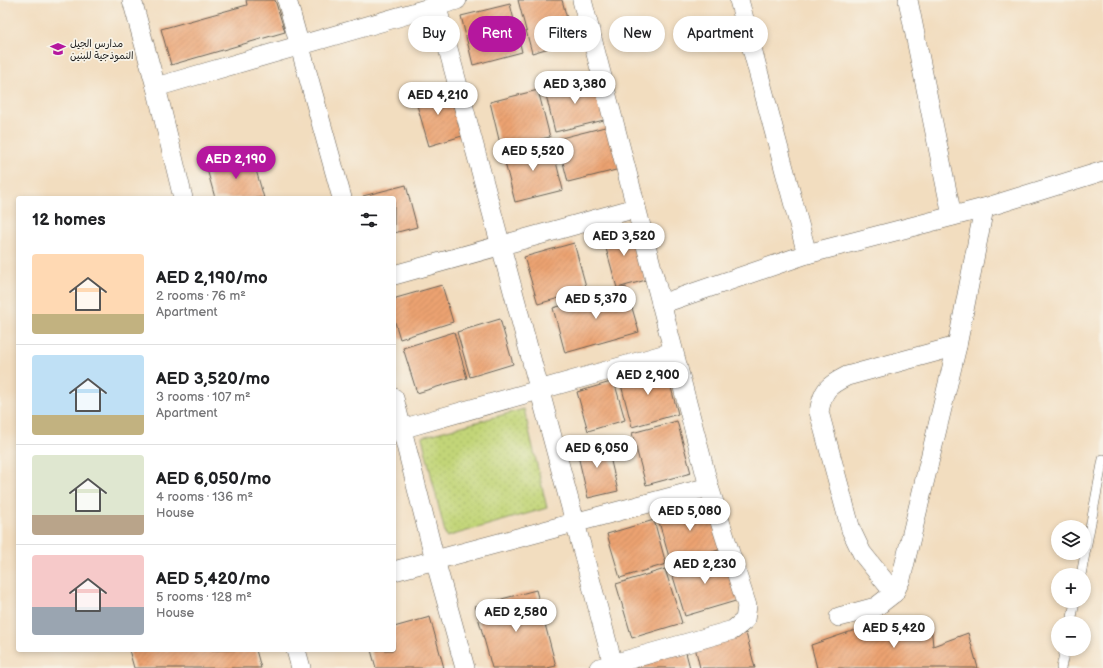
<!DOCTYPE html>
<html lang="en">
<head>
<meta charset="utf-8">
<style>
  body { margin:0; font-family:"Balsamiq Sans","Playpen Sans Arabic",sans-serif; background:#f2f2f2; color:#202124; height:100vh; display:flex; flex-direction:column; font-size:15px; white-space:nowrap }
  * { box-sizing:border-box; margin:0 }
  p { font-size:13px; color:#757577 }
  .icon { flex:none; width:22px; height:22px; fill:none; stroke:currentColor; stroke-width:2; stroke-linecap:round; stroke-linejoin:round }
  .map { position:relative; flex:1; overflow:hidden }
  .side { position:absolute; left:16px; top:196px; width:380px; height:456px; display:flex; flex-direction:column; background:#fff; border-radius:4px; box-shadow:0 2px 6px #0003 }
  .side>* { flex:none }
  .banner { position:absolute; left:408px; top:16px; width:380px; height:36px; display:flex; gap:8px }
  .controls { position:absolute; left:1051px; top:520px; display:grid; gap:8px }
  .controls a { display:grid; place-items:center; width:40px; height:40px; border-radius:50%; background:#fff; box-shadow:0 2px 6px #0003; font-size:20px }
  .price { position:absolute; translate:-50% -34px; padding:0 9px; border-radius:14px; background:#fff; color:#222; font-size:13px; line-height:26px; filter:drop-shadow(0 1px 2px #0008) }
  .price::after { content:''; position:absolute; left:50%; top:24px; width:12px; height:9px; margin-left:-6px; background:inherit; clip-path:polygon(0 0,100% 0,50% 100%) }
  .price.active { background:#b5179e; color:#fff }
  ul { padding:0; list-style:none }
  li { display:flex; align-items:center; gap:12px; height:100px; padding:0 16px }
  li+li { border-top:1px solid #e0e0e0 }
  li span { display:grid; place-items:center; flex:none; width:112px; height:80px; border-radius:4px; color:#555 }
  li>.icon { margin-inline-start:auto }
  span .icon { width:48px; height:48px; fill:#fffc; stroke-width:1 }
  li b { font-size:17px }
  h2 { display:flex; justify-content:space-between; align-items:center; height:48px; padding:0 16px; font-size:17px }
  .pill { padding:0 14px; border-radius:18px; background:#fff; box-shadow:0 2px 6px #0003; font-size:14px; line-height:36px }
  .pill.active { background:#b5179e; color:#fff }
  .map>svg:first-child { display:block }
  .park { fill:url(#park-dots); stroke:#6f784a }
  .building { fill:url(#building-hatch) }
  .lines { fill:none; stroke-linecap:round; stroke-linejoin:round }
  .service-casing { stroke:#676055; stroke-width:10 }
  .minor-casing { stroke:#676055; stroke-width:20 }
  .service { stroke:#fff; stroke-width:9 }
  .minor { stroke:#fff; stroke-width:19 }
  .labels { text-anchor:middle; stroke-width:3.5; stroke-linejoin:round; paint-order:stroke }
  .poi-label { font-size:10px; fill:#1c1c1c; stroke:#f7f3e8; text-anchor:start }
</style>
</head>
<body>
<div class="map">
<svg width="1103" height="668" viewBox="0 0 1103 668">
  <defs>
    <pattern id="park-dots" width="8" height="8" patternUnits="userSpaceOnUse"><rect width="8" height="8" fill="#c2d578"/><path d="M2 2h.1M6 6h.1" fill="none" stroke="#a6b667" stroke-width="1.8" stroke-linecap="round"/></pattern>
    <pattern id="building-hatch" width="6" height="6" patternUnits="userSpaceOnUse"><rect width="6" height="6" fill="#eba271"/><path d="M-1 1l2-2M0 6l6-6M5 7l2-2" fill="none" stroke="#c98b61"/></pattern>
  </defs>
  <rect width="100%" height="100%" fill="#f7f3e8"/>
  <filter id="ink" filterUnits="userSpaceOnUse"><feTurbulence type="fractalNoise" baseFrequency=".025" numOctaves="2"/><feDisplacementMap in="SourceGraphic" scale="8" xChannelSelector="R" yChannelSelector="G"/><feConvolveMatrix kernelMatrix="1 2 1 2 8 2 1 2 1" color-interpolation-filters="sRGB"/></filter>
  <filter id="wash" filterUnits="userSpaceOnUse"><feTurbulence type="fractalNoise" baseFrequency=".012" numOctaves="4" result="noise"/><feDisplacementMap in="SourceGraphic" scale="16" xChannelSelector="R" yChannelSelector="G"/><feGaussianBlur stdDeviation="0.9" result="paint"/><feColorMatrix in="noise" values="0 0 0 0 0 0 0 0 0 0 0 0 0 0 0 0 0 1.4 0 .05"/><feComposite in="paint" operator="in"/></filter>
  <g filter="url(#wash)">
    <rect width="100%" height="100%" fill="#f2ddbf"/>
    <path class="park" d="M524 409 547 508 446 537 422 437Z"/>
    <g id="blocks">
      <g class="building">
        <path d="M246 0H275L285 32 171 65 161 29 247 5Z"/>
        <path d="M518 0H562L573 41 532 53Z"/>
        <path d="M510 4 522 52 473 65 461 16Z"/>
        <path d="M595 79 604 120 555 132 545 91Z"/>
        <path d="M448 86 462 136 429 146 414 95Z"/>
        <path d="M538 90 550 137 501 148 490 102Z"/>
        <path d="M609 126 620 169 568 182 557 139Z"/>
        <path d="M551 142 563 190 515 202 503 155Z"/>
        <path d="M252 156 264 198H215L207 169Z"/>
        <path d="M406 185 417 227 394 233V198H363V196Z"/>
        <path d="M632 226 646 280 617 288 602 234Z"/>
        <path d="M574 243 587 290 538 304 524 257Z"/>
        <path d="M442 285 453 322 400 339 394 319V302L396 298Z"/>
        <path d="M626 287 639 332 565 353 553 308Z"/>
        <path d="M500 319 513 364 470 377 457 332Z"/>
        <path d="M454 332 467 378 417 393 403 348Z"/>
        <path d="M665 365 678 414 632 427 619 377Z"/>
        <path d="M614 381 625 420 588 431 577 392Z"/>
        <path d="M677 421 691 473 646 485 632 433Z"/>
        <path d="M606 440 618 491 588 498 576 447Z"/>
        <path d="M708 500 722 549 671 564 657 515Z"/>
        <path d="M654 520 666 564 620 578 607 534Z"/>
        <path d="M725 553 739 600 685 616 671 570Z"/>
        <path d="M665 569 682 623 632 638 616 584Z"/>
        <path d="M536 590 556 666 547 668H492L475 606Z"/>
        <path d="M430 617 444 668H376L371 650H394V627Z"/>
        <path d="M873 624 931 625 933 646 968 633 978 668H817L811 645Z"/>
        <path d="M746 633 755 668H700L695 647Z"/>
        <path d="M685 649 690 668H634L633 663Z"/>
        <path d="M129 650H256L261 668H134Z"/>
      </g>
    </g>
  </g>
  <g filter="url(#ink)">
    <use href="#blocks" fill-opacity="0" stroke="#676055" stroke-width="1"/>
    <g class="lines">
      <g class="service-casing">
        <g id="service">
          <path d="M1081 575 1103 459"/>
          <path d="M1071 623 1075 601"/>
          <path d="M1061 668 1065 649"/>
        </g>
      </g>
      <g class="minor-casing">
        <g id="minor">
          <path d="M132 0 156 87 183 198"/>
          <path d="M287 0 342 198"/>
          <path d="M435 0 614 668"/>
          <path d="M582 0 709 487 747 606 745 620 733 630 599 668"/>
          <path d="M739 0 807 254"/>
          <path d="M908 0 952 216"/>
          <path d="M156 87 457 0"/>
          <path d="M394 275 636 208"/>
          <path d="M661 304 807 254 984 208 1103 171"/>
          <path d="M394 398 435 560 465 668"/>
          <path d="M394 431 673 352"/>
          <path d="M394 571 709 487"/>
          <path d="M894 593 862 553 851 530 819 412C823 390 827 386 847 376L957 346"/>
          <path d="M839 617 876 607 894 593 901 579 957 346 984 208"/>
          <path d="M296 650 301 668"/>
        </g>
      </g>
      <use href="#service" class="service"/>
      <use href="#minor" class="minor"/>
    </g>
  </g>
  <defs>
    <g id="school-bare" transform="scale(1.2)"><path d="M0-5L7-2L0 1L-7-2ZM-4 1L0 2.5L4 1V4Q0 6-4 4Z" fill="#b5179e" stroke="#f7f3e8" stroke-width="2.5" paint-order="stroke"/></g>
  </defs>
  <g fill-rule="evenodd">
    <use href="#school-bare" x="58" y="49"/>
  </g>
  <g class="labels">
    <g class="poi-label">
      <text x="70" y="47">مدارس الجيل<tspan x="70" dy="12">النموذجية للبنين</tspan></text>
    </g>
  </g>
</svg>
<div class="controls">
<a><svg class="icon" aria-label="layers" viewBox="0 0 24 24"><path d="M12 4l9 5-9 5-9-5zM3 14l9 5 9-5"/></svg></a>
<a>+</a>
<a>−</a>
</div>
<b class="price" style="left:575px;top:105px">AED 3,380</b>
<b class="price" style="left:438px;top:116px">AED 4,210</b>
<b class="price" style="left:533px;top:172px">AED 5,520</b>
<b class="price active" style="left:236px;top:180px">AED 2,190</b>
<b class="price" style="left:624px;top:257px">AED 3,520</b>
<b class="price" style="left:596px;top:320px">AED 5,370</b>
<b class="price" style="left:648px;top:396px">AED 2,900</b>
<b class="price" style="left:597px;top:469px">AED 6,050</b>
<b class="price" style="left:690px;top:532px">AED 5,080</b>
<b class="price" style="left:705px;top:585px">AED 2,230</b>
<b class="price" style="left:516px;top:633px">AED 2,580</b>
<b class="price" style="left:894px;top:649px">AED 5,420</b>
<div class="banner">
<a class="pill">Buy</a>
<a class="pill active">Rent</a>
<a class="pill">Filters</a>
<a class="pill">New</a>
<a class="pill">Apartment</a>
</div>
<section class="side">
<h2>12 homes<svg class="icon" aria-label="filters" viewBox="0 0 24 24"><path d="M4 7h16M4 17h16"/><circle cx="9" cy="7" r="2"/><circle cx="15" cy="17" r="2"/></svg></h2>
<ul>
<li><span style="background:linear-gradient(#ffd9b3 75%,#c2b280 0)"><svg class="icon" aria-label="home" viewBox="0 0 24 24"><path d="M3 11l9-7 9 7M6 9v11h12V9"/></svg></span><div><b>AED 2,190/mo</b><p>2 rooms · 76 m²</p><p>Apartment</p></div></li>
<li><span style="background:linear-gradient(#bfe0f5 75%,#c2b280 0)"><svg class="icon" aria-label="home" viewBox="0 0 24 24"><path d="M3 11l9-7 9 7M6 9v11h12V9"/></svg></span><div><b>AED 3,520/mo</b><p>3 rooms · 107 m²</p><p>Apartment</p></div></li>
<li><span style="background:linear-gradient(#dfe7d0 75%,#b9a48a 0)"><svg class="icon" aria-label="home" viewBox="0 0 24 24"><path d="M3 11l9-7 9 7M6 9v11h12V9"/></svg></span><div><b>AED 6,050/mo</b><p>4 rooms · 136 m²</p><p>House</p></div></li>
<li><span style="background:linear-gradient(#f6c9c9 65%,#9aa5b1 0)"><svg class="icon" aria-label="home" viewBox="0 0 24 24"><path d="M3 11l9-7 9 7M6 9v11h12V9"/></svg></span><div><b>AED 5,420/mo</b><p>5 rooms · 128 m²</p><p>House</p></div></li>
</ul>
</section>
</div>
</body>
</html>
